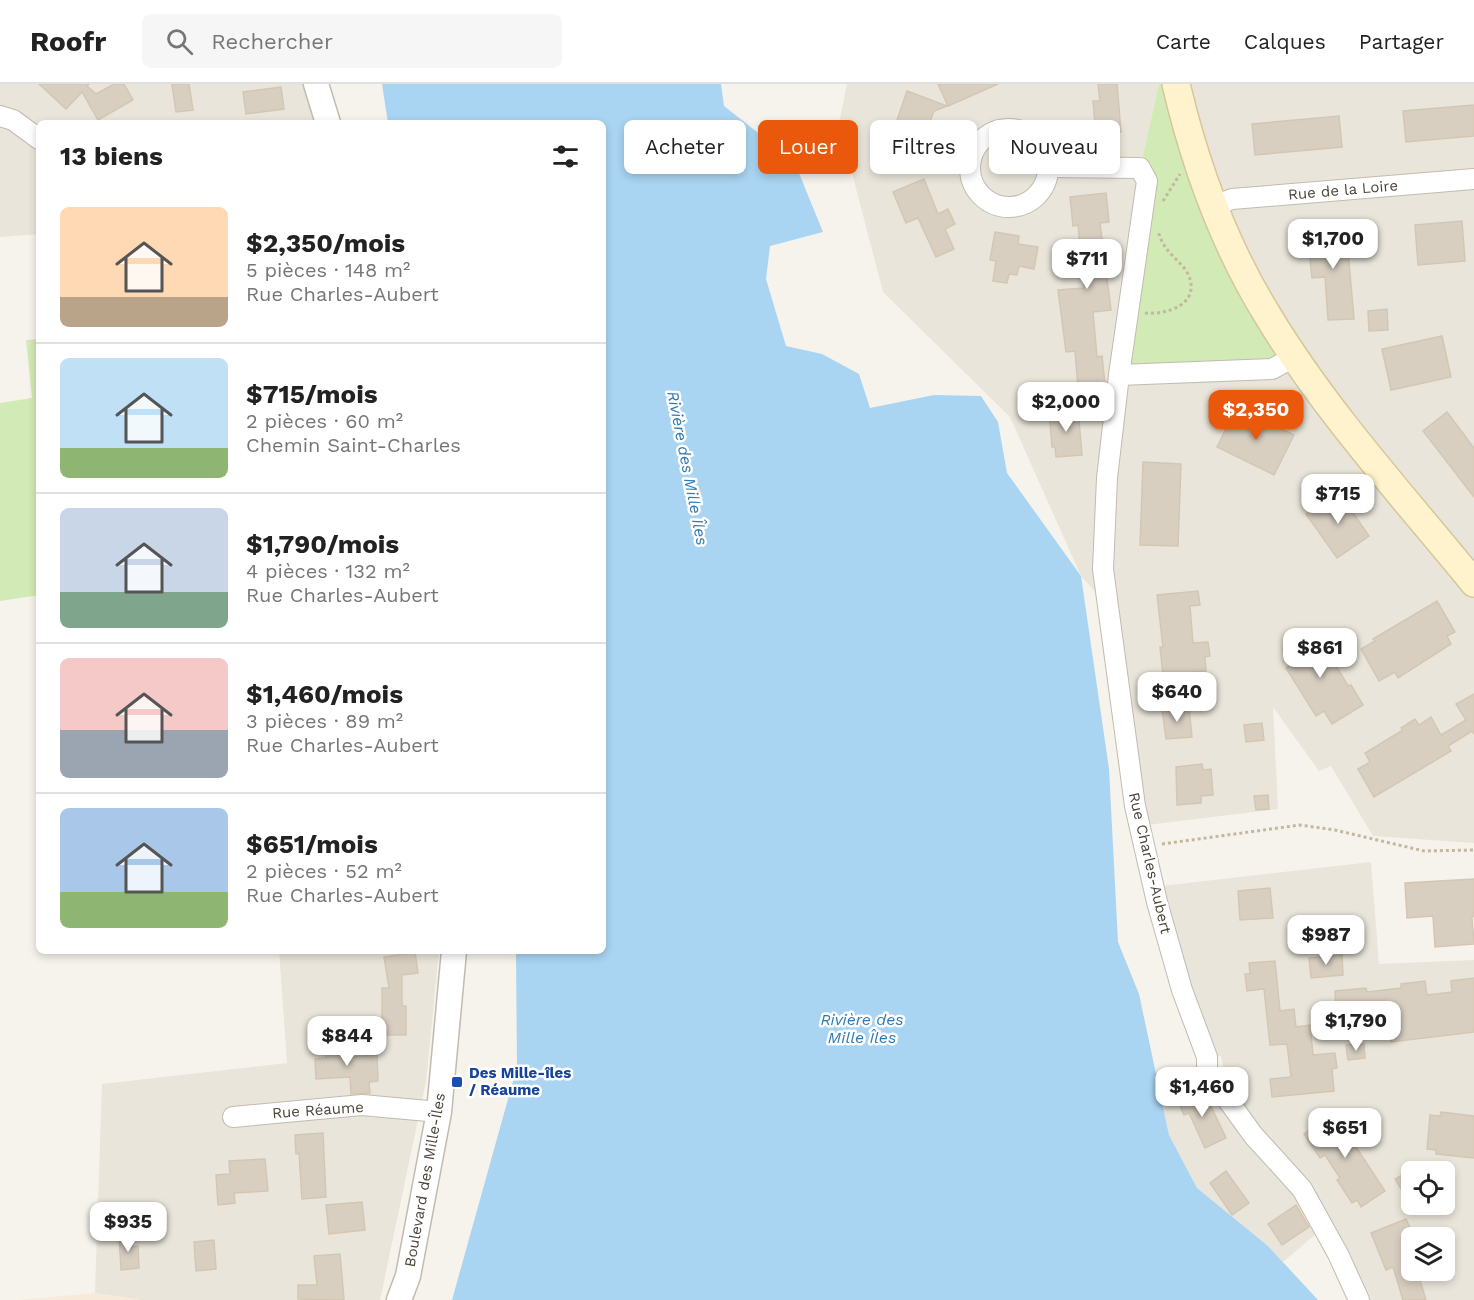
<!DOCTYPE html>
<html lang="fr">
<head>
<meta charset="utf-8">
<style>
  body { margin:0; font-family:"Work Sans",sans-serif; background:#f6f6f6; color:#222; height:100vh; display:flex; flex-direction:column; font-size:22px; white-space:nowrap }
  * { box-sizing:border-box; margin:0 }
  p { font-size:20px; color:#767676 }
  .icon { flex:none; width:33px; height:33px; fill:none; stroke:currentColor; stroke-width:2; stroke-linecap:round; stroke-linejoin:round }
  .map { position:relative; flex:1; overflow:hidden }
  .side { position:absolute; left:36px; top:36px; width:570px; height:834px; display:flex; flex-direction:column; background:#fff; border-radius:9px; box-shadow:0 3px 9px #0003 }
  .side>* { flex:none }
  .top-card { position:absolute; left:624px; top:36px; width:570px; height:54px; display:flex; gap:12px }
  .controls { position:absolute; left:1401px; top:1077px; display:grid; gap:12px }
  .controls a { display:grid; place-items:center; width:54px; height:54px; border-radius:9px; background:#fff; box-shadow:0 3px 9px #0003; font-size:30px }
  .price { position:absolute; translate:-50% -51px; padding:0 14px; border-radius:12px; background:#fff; color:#222; font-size:20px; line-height:39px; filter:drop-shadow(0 2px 3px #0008) }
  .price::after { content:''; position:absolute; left:50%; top:36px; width:18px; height:14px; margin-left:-9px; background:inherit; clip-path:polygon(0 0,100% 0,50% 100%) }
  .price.active { background:#ea580c; color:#fff }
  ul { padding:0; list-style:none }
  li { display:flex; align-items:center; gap:18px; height:150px; padding:0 24px }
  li+li { border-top:2px solid #e0e0e0 }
  li span { display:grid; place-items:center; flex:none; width:168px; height:120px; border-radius:9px; color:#555 }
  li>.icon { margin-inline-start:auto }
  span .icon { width:72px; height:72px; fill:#fffc; stroke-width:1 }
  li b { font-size:26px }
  h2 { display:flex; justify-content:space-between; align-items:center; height:72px; padding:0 24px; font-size:26px }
  .chip { padding:0 21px; border-radius:9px; background:#fff; box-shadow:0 3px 9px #0003; font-size:21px; line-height:54px }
  .chip.active { background:#ea580c; color:#fff }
  header { display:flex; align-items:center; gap:36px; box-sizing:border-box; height:84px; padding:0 30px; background:#fff; border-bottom:2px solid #e0e0e0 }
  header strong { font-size:28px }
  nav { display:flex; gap:33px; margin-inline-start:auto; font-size:21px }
  .search { width:420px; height:54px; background:#f6f6f6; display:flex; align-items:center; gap:15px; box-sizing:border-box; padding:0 21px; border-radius:9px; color:#767676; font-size:22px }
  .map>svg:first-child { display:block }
  .residential { fill:#eae5da; fill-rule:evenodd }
  .commercial { fill:#f7ead8 }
  .green { fill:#d2eab5 }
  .water { fill:#a9d4f2 }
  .building { fill:#d8cfc1; stroke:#d3c7b4; stroke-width:1.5 }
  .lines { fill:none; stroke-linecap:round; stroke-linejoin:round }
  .minor-casing { stroke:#c2bbae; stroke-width:22 }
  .tertiary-casing { stroke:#c2bbae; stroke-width:27 }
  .secondary-casing { stroke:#d6c79b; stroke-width:30 }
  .path { stroke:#c4b79f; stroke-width:3; stroke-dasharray:3 3; stroke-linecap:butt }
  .minor { stroke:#fff; stroke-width:20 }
  .tertiary { stroke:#fff; stroke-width:24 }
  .secondary { stroke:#fff3cd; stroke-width:27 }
  .transit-dot { fill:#1a4fb4; stroke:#fff; stroke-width:2 }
  .labels { text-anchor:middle; stroke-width:5; stroke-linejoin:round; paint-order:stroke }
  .street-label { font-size:15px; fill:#4b4439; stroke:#fff }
  .transit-label { font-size:15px; font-weight:bold; fill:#164399; stroke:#fff; text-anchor:start }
  .water-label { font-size:16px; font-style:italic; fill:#2e7ab2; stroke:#fff }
</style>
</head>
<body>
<header>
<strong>Roofr</strong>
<div class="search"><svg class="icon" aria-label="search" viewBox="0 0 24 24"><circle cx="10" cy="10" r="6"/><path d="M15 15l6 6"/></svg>Rechercher</div>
<nav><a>Carte</a><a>Calques</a><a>Partager</a></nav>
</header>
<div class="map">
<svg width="1474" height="1216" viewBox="0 0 1474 1216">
  <rect width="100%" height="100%" fill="#f6f3ec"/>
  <g class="residential">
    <path d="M0 0H306L318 39H39V150L0 153Z"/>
    <path d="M847 0H1159L1140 84 1216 112 1188 0H1474V759L1373 752 1331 682 1319 687 1273 623 1278 725 1139 742 1107 521 1081 492 1010 333 883 208 839 39Z"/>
    <path d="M1371 778 1379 880 1474 876V1216H1359L1323 1144 1283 1178 1268 1162 1197 1104 1169 1051 1160 1009 1207 987 1231 1019 1221 972 1207 973 1153 803ZM1412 1088H1444V1120H1412ZM1412 1154H1444V1186H1412Z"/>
    <path d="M279 867H439L426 998 380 1216H140L95 1209 102 1000 287 979Z"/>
  </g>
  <path class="commercial" d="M95 1209 140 1216H21Z"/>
  <g class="green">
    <path d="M1159 0H1180L1193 61 1294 273 1119 291 1140 84Z"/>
    <path d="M39 255V511L0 517V319L32 314 26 256Z"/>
  </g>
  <path class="water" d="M382 0H721L724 22 794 77 823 148 770 162 766 195 786 262 822 270 859 290 870 324 934 311 981 312 998 338 1007 389 1081 492 1109 685 1118 858 1139 910 1169 1051 1197 1104 1268 1162 1318 1216H452L517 983 516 867H603V39H388Z"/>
  <g class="building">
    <path d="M39 0H89L87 2 96 10 114 0H124L133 16 98 36 82 8 66 25Z"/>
    <path d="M172 0H189L193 26 176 28Z"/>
    <path d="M938 0H998L948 22Z"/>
    <path d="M1098 0H1117L1121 48 1096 51 1093 17H1100Z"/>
    <path d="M281 3 284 25 246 30 243 8Z"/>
    <path d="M907 7 947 22 934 27 923 56 930 57 928 87 891 85 892 71 902 72 904 42 896 39Z"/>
    <path d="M1474 21V52L1406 58 1403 27Z"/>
    <path d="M1339 32 1342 63 1255 71 1252 40Z"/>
    <path d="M924 95 938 130 948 125 955 140 945 145 954 165 936 173 918 134 906 139 893 108Z"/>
    <path d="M1106 109 1109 138 1100 139 1111 226 1093 228 1097 273 1102 272 1105 300 1078 303 1075 267 1066 268 1058 206 1084 204 1078 141 1073 142 1070 113Z"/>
    <path d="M1462 137 1465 177 1418 181 1415 141Z"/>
    <path d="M1346 144 1354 235 1328 236 1325 193 1312 194 1307 147Z"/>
    <path d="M995 148 1019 152 1018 160 1038 163 1034 185 1019 182 1017 191 1009 190 1007 199 993 197 996 177 990 176Z"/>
    <path d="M1387 225 1388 246 1369 247 1368 227Z"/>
    <path d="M1442 252 1451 293 1391 306 1382 265Z"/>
    <path d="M1237 323 1294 351 1274 391 1217 363Z"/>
    <path d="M1078 325 1082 371 1056 373 1055 363H1052L1049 327Z"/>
    <path d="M1447 328 1474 364V413L1423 347Z"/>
    <path d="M1143 378 1181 380 1178 462 1140 461Z"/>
    <path d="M1338 407 1369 452 1337 474 1306 430Z"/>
    <path d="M1198 507 1200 521 1190 522 1193 559 1208 558 1210 572 1205 573 1206 587 1163 592 1160 563H1163L1157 511Z"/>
    <path d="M1437 517 1455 548 1447 552 1451 560 1398 594 1395 588 1379 597 1361 565 1375 557 1373 555Z"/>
    <path d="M1315 546 1348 602 1351 601 1363 621 1332 640 1324 627 1316 632 1286 584 1292 580 1283 565Z"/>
    <path d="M1474 610V650L1472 647 1448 662 1451 667 1374 713 1358 685 1370 678 1365 669 1403 646 1401 644 1415 635 1419 641 1431 633 1441 651 1466 636 1456 620Z"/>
    <path d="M1189 623 1192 653 1166 655 1162 625Z"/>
    <path d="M1262 639 1264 656 1246 658 1244 641Z"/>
    <path d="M1202 680 1203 686 1211 685 1213 711 1201 712V719L1177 721 1176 683Z"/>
    <path d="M1268 711 1269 725 1256 726 1254 712Z"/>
    <path d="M1474 795V831L1472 834 1474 860 1435 863 1433 832 1407 834 1405 799Z"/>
    <path d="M1270 804 1273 834 1240 836 1238 807Z"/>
    <path d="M415 868 418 889 402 891V922H406V951H382V904H389L384 873Z"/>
    <path d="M1342 871 1343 891 1311 894 1309 874Z"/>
    <path d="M1275 877 1280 927 1294 925 1296 943 1310 941 1313 971 1335 969 1337 984 1332 985 1334 1007 1272 1013 1270 995 1291 993 1287 960 1270 961 1264 905 1247 907 1245 890H1250L1249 879Z"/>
    <path d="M1474 894V948L1391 958 1387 922 1336 927 1335 907 1366 904 1367 908 1401 904V900L1425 897 1427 911 1452 908 1451 897Z"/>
    <path d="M325 956H348L349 973 377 971 378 997 369 998 370 1009 351 1010 350 993 316 995 315 975 326 974Z"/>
    <path d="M1364 960 1365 974 1348 976 1346 961Z"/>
    <path d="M1189 1007 1193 1015 1205 1010 1226 1054 1205 1064 1189 1029 1184 1031 1176 1013Z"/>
    <path d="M1338 1027 1360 1059 1356 1063 1385 1107 1361 1123 1357 1116 1352 1119 1337 1096 1340 1094 1325 1071 1320 1074 1304 1050Z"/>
    <path d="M1441 1028 1474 1032V1074L1436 1070V1066L1427 1065 1430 1031 1440 1032Z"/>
    <path d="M323 1049 326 1113 302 1115 299 1069 296 1070 295 1051Z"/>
    <path d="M265 1075 268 1107 234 1109 235 1119 218 1121 216 1091 230 1090 229 1077Z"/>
    <path d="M1412 1086V1123L1395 1095Z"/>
    <path d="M1226 1087 1249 1119 1232 1131 1210 1099Z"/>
    <path d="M362 1118 365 1146 329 1150 326 1121Z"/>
    <path d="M1296 1121 1309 1143 1282 1161 1268 1140Z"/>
    <path d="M1406 1135 1412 1148V1195L1419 1193 1426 1216H1403L1393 1183 1386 1186 1371 1149Z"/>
    <path d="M132 1149 133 1163 138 1162 139 1184 121 1186 119 1150Z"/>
    <path d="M214 1156 216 1185 196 1187 194 1158Z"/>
    <path d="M340 1170 344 1216 298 1215V1201H317L314 1172Z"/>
  </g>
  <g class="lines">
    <g class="minor-casing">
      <g id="minor">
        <path d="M0 32 13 36 39 55"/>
        <circle cx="1009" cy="84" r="39"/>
        <path d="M1048 83 1140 84 1147 97 1119 291 1107 394 1103 485 1135 722 1157 818 1182 906 1207 973V987L1253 1051 1302 1105 1338 1170 1359 1216"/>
        <path d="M1214 122 1232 115 1474 95"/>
        <path d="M1119 291 1272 285 1294 273"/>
        <path d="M233 1033 362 1021 439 1028"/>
      </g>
    </g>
    <g class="tertiary-casing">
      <g id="tertiary">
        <path d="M316 0 328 39"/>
        <path d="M399 1216 408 1192 439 1028 454 867"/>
      </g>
    </g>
    <g class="secondary-casing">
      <path id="secondary" d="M1176 0C1195 81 1224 161 1268 232 1326 328 1403 412 1474 499"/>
    </g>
    <g class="path">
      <path d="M1163 117 1180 90"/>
      <path d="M1145 229C1167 231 1202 220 1188 190 1183 180 1172 173 1166 164 1162 159 1160 153 1158 147"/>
      <path d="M1162 760 1300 741 1335 746 1424 767 1474 766"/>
    </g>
    <use href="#minor" class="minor"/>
    <use href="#tertiary" class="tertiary"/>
    <use href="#secondary" class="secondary"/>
  </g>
  <rect class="transit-dot" x="451" y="992" width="12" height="12" rx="3"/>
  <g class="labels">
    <g class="street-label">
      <text transform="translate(1343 106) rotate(-5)" y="5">Rue de la Loire</text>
      <text transform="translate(1150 779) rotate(77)" y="5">Rue Charles-Aubert</text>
      <text transform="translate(318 1026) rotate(-4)" y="5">Rue Réaume</text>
      <text transform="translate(425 1096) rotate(-80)" y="5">Boulevard des Mille-Îles</text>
    </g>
    <g class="transit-label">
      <text x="469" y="994">Des Mille-îles<tspan x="469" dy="17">/ Réaume</tspan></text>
    </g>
    <g class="water-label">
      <text transform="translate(688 384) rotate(79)" y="6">Rivière des Mille Îles</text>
      <text x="862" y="941">Rivière des<tspan x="862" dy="18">Mille Îles</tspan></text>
    </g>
  </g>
</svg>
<div class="controls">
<a><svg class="icon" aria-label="locate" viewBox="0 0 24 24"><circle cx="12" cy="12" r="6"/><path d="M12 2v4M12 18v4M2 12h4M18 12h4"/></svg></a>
<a><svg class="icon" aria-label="layers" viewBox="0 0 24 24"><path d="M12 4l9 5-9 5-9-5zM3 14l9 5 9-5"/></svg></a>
</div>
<b class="price" style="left:1333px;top:186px">$1,700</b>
<b class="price" style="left:1087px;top:206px">$711</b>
<b class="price" style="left:1066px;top:349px">$2,000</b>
<b class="price active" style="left:1256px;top:357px">$2,350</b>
<b class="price" style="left:1338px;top:441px">$715</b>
<b class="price" style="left:1320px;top:595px">$861</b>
<b class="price" style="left:1177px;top:639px">$640</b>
<b class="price" style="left:1326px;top:882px">$987</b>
<b class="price" style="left:1356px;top:968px">$1,790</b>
<b class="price" style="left:347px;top:983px">$844</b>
<b class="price" style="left:1202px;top:1034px">$1,460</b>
<b class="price" style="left:1345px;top:1075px">$651</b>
<b class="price" style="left:128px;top:1169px">$935</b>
<div class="top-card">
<a class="chip">Acheter</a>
<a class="chip active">Louer</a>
<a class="chip">Filtres</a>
<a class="chip">Nouveau</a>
</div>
<section class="side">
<h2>13 biens<svg class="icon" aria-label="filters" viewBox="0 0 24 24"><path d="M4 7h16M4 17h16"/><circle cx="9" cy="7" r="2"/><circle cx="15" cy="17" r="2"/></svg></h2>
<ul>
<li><span style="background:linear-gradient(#ffd9b3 75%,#b9a48a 0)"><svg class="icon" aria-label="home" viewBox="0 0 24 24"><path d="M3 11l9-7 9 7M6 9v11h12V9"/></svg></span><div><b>$2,350/mois</b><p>5 pièces · 148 m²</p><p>Rue Charles-Aubert</p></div></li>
<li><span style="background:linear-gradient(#bfe0f5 75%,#8fb573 0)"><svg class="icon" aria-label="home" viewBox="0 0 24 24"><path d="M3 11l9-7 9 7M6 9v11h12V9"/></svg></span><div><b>$715/mois</b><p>2 pièces · 60 m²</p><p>Chemin Saint-Charles</p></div></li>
<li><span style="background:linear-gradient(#c9d6e8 70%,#7fa58c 0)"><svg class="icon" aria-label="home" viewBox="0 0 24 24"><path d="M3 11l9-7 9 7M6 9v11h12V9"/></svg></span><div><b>$1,790/mois</b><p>4 pièces · 132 m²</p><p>Rue Charles-Aubert</p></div></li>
<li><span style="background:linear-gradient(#f6c9c9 60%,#9aa5b1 0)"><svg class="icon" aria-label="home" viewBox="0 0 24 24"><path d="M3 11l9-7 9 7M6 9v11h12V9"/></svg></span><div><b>$1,460/mois</b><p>3 pièces · 89 m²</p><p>Rue Charles-Aubert</p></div></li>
<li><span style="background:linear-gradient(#a9c7e8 70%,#8fb573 0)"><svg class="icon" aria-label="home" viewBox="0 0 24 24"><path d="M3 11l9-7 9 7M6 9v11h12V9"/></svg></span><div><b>$651/mois</b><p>2 pièces · 52 m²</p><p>Rue Charles-Aubert</p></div></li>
</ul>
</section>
</div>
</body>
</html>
